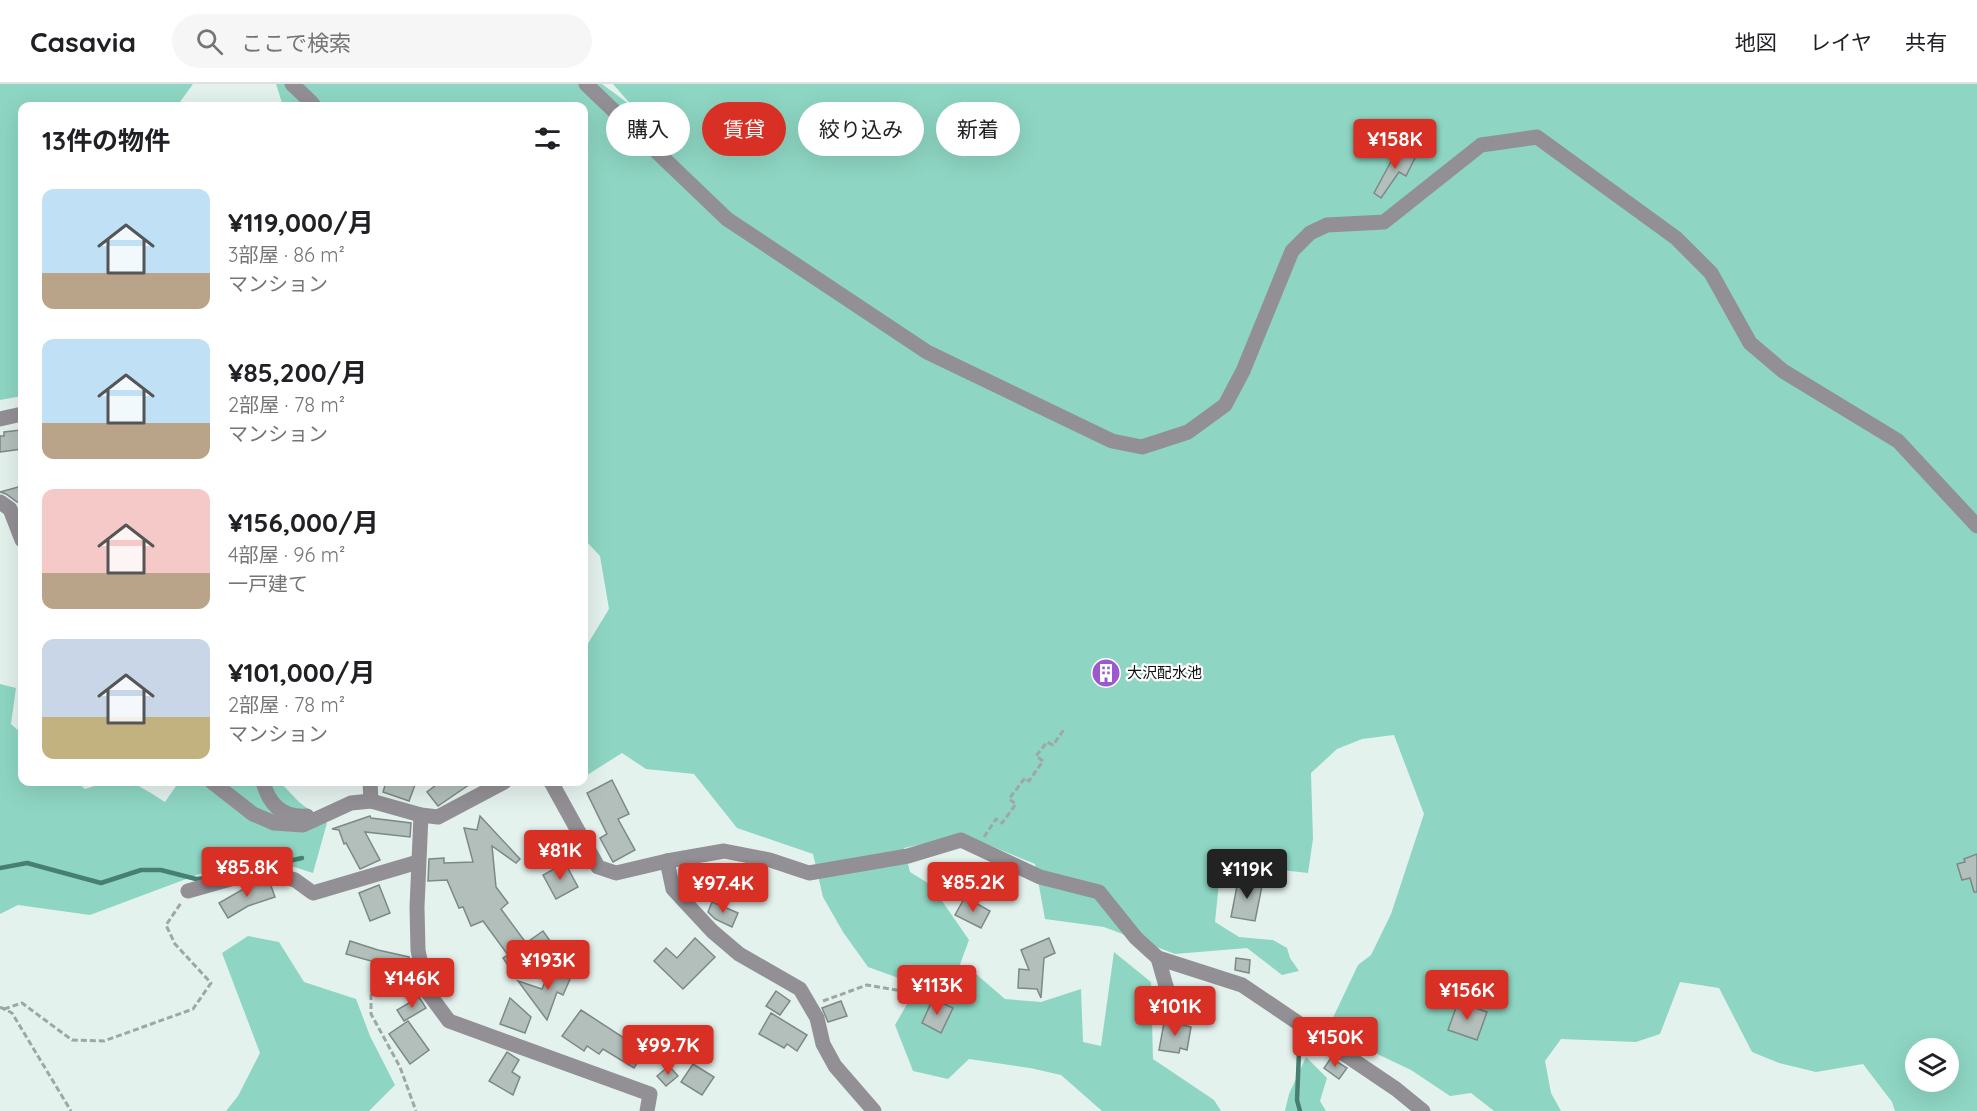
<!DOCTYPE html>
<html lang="ja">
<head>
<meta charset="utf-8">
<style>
  body { margin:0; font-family:Quicksand,"Noto Sans JP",sans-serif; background:#f6f6f6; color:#202124; height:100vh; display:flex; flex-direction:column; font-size:22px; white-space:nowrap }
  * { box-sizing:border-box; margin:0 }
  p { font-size:20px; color:#757577 }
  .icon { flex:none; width:33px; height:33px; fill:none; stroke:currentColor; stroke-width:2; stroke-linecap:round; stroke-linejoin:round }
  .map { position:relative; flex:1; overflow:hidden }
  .sheet { position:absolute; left:18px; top:18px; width:570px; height:684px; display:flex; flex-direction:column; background:#fff; border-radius:12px; box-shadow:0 6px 24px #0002 }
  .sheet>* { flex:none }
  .hud { position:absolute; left:606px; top:18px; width:570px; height:54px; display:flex; gap:12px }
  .tools { position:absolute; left:1905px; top:954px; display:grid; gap:12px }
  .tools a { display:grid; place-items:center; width:54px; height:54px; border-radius:50%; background:#fff; box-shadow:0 6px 24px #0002; font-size:30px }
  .price { position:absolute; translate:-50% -51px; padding:0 14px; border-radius:6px; background:#d93025; color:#fff; font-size:20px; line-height:39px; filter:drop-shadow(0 2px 3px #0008) }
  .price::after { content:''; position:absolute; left:50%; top:36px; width:18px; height:14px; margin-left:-9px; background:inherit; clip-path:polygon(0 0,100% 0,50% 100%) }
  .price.on { background:#222; color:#fff }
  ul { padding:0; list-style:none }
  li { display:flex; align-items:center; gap:18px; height:150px; padding:0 24px }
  li span { display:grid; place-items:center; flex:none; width:168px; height:120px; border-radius:12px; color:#555 }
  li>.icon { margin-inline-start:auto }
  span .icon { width:72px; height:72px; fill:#fffc; stroke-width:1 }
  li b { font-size:26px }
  h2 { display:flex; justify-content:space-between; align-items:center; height:72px; padding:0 24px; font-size:26px }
  .tag { padding:0 21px; border-radius:27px; background:#fff; box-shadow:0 6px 24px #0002; font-size:21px; line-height:54px }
  .tag.on { background:#d93025; color:#fff }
  header { display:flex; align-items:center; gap:36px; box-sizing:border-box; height:84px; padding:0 30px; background:#fff; border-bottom:2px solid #e0e0e0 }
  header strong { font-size:28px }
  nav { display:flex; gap:33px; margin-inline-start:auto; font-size:21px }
  .search { width:420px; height:54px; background:#f6f6f6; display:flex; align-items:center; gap:15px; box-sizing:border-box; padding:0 21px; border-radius:33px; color:#757577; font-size:22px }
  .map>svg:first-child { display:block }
  .green { fill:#8ed6c3; fill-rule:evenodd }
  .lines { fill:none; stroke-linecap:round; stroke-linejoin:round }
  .stream { stroke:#477f70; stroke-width:4.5 }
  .building { fill:#b2bfbb; stroke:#7d8986; stroke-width:1.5 }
  .path { stroke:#9da8a5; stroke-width:3; stroke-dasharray:6 3; stroke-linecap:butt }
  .minor { stroke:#939095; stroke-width:15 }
  .labels { text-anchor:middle; stroke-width:4.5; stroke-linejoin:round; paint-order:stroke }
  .poi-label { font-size:15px; fill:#0b100e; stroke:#fff; text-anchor:start }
</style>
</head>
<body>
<header>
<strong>Casavia</strong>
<div class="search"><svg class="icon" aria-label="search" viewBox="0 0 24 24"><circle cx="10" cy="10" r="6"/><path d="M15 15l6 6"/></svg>ここで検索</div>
<nav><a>地図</a><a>レイヤ</a><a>共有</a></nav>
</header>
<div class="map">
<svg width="1977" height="1027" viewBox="0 0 1977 1027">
  <rect width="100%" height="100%" fill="#e4f2ee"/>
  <g class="green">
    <path d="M0 0H193L177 22H22V312L0 316Z"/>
    <path d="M276 0H602L633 23 613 0H1977V1027H1895L1892 1018 1863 980 1816 988 1779 979 1752 968 1719 904 1680 898 1660 950 1636 958 1561 955 1545 977 1551 1009 1561 1027H1494L1471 1009 1450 1012 1411 986 1373 968 1330 940 1358 881 1371 871 1391 830 1424 730 1394 651 1362 655 1337 665 1311 689 1313 755 1308 789 1221 779 1215 838 1239 853 1273 856 1287 864 1290 874 1299 887 1282 891 1247 864 1175 870 1104 843 1045 835 1035 780 964 751 904 764 910 788 931 801 969 856 955 894 976 890 1005 915 1041 918 1081 905 1083 958 1101 962 1114 868 1151 898 1153 975 1214 1016 1221 1027H1102L1061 991 1030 984 969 975 948 995 913 987 895 941 918 901 868 883 843 848 823 813 813 770 737 744 694 690 646 685 622 669 584 693V566L609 525 600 472 584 455V22H283ZM1916 964H1948V998H1916Z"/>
    <path d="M0 600 16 604 11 640 22 650V698H77L85 705C125 691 131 696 165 718L176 702 175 698H280L299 718 327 739 313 789 253 770 90 831 18 821 0 830Z"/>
    <path d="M248 852 279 858 304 898 356 915 370 952 395 1001 369 1027H226L238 1012 260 969 222 869Z"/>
    <path d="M1306 973 1327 994 1320 1017 1326 1027H1285L1289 1010Z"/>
  </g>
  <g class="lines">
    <g class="stream">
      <path d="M267 782 302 774"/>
      <path d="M0 784 27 779 101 799 141 786H161L196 795 209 794"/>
      <path d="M1299 968 1297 1016 1300 1027"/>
    </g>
  </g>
  <g class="building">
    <path d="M1399 63 1416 72 1406 92 1399 88 1381 114 1374 109Z"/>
    <path d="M21 346 22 365 0 368V352H4V348Z"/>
    <path d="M22 402V417L17 418 6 410 0 408Z"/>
    <path d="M612 696 629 730 618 735 635 766 613 778 600 754 607 750 587 709Z"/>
    <path d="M386 698H416L409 717 383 708Z"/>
    <path d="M440 698H473L438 722 427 708Z"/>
    <path d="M370 732 371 734 411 739 410 753 365 748 380 776 360 785 346 759 344 760 339 746 332 745Z"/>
    <path d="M480 732 520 775 516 779 492 762 496 803 508 819 501 825 526 859 543 847 553 861 513 889 503 874 508 871 483 837 471 842 463 823 459 824 447 796 428 797 429 775 444 774V779L473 778 464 744 477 746Z"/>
    <path d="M1977 770V808H1974L1970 794 1962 796 1957 780 1965 778 1964 775Z"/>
    <path d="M565 779 578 803 556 815 543 791Z"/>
    <path d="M685 787 712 791 710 806 683 802Z"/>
    <path d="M1250 794 1263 797 1255 837 1231 833 1238 797 1249 800Z"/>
    <path d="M265 797 270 799 275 813 248 822 228 834 219 819 247 803Z"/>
    <path d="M379 801 390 829 370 837 359 809Z"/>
    <path d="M965 813 990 827 981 844 955 831Z"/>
    <path d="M712 818 738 829 732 843 715 835 708 828Z"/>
    <path d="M695 854 715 873 683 905 654 877 666 864 677 874Z"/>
    <path d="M1049 854 1055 869 1044 874 1041 914 1037 905 1018 904 1019 885 1029 886 1021 866Z"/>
    <path d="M350 857 378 866 409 873 411 879 407 897 387 892 389 882 346 870Z"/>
    <path d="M1236 874 1250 876 1249 889 1235 886Z"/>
    <path d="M551 884 571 893 563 911 557 908 547 936 518 897 542 905Z"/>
    <path d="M776 907 790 917 780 931 766 922Z"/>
    <path d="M419 913 426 924 404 937 397 926Z"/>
    <path d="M510 914 531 933 525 949 500 940Z"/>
    <path d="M841 917 847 932 828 938 822 924Z"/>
    <path d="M938 917 953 924 941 949 922 939 931 919 937 921Z"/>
    <path d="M1458 918 1487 928 1477 956 1448 946Z"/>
    <path d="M581 926 644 967 634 984 603 965 599 970 587 962 584 967 562 952Z"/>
    <path d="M771 929 807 951 797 967 787 960 784 964 759 950Z"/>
    <path d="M1165 933 1172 940 1184 936 1183 941 1191 943 1187 966 1180 964 1179 969 1159 966Z"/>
    <path d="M408 937 429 966 410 980 389 950Z"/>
    <path d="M507 968 519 976 512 988 520 993 513 1011 489 997Z"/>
    <path d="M1331 974 1347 984 1339 995 1324 984Z"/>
    <path d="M693 980 714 993 702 1011 681 998Z"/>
    <path d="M669 982 678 992 666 1002 657 992Z"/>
  </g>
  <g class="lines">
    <g class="path">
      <path d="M984 753 996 735 1002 739 1016 720 1009 715 1025 694 1029 697 1043 677 1036 672 1047 658 1053 661 1065 644"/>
      <path d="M410 902 383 897 371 911V930L400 983 416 1027"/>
      <path d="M823 917 867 901 914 909"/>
      <path d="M0 923 12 929 71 1027"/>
      <path d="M4 925 22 919 72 956 104 957 193 925 211 899 175 860 166 841 181 819"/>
    </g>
    <g class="minor">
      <path d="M292 0 311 18 314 22"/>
      <path d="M586 0 727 135 927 268 1112 357 1142 363 1188 348 1225 321 1243 287 1292 167 1310 149 1327 141 1384 138 1481 61 1537 53 1676 154 1711 189 1750 259 1783 287 1898 357 1977 442"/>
      <path d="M0 335 22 330"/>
      <path d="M0 418 10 425 22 456"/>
      <path d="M212 698 253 730 274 739 303 741 351 719 371 717 421 731 438 733 504 698"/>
      <path d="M263 698C269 720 282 734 307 732"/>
      <path d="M370 698 371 717"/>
      <path d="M551 698 598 783 616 789 667 777 673 805 712 847 739 870 800 905 817 934 823 960 835 982 874 1027"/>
      <path d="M421 731 417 823 418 866 426 906 449 937 650 1010 647 1027"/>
      <path d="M667 777 724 767 770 776 809 789 908 772 961 756 1040 793 1099 808 1136 854 1158 874 1242 901 1396 1005 1423 1027"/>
      <path d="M188 807 262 786 295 796 313 809 418 778"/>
      <path d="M1158 874 1174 930"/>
    </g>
  </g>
  <defs>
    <g id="building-disc" transform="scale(1.5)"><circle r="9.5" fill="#9c59cf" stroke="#fff"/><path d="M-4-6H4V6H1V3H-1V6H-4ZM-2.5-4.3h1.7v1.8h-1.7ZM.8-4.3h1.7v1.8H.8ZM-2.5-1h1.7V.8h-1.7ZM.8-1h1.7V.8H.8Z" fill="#fff"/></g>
  </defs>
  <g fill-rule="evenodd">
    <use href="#building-disc" x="1106" y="589"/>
  </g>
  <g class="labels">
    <g class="poi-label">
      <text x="1127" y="594">大沢配水池</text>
    </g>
  </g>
</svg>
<div class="tools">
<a><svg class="icon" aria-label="layers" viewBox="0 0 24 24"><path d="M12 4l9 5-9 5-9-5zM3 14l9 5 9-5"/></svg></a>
</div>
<b class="price" style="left:1395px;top:86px">¥158K</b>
<b class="price" style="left:560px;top:797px">¥81K</b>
<b class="price" style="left:247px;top:814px">¥85.8K</b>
<b class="price on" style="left:1247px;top:816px">¥119K</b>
<b class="price" style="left:973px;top:829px">¥85.2K</b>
<b class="price" style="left:723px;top:830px">¥97.4K</b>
<b class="price" style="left:548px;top:907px">¥193K</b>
<b class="price" style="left:412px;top:925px">¥146K</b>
<b class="price" style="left:937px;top:932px">¥113K</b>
<b class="price" style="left:1467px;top:937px">¥156K</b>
<b class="price" style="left:1175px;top:953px">¥101K</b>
<b class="price" style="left:1335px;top:984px">¥150K</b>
<b class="price" style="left:668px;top:992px">¥99.7K</b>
<div class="hud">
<a class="tag">購入</a>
<a class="tag on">賃貸</a>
<a class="tag">絞り込み</a>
<a class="tag">新着</a>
</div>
<section class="sheet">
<h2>13件の物件<svg class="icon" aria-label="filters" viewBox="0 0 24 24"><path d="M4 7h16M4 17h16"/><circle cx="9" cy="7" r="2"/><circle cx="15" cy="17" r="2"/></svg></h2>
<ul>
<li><span style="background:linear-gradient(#bfe0f5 70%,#b9a48a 0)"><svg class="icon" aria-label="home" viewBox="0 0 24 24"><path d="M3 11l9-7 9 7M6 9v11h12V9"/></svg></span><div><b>¥119,000/月</b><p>3部屋 · 86 m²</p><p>マンション</p></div></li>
<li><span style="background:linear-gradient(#bfe0f5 70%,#b9a48a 0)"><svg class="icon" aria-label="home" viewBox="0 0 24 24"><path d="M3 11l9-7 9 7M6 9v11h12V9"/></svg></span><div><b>¥85,200/月</b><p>2部屋 · 78 m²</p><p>マンション</p></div></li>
<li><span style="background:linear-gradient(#f6c9c9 70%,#b9a48a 0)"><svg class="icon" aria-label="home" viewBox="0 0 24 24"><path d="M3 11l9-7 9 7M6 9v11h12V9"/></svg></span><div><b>¥156,000/月</b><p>4部屋 · 96 m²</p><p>一戸建て</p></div></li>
<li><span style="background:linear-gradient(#c9d6e8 65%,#c2b280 0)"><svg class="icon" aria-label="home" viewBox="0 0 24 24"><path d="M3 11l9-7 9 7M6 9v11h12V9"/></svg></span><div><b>¥101,000/月</b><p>2部屋 · 78 m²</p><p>マンション</p></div></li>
</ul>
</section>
</div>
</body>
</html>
